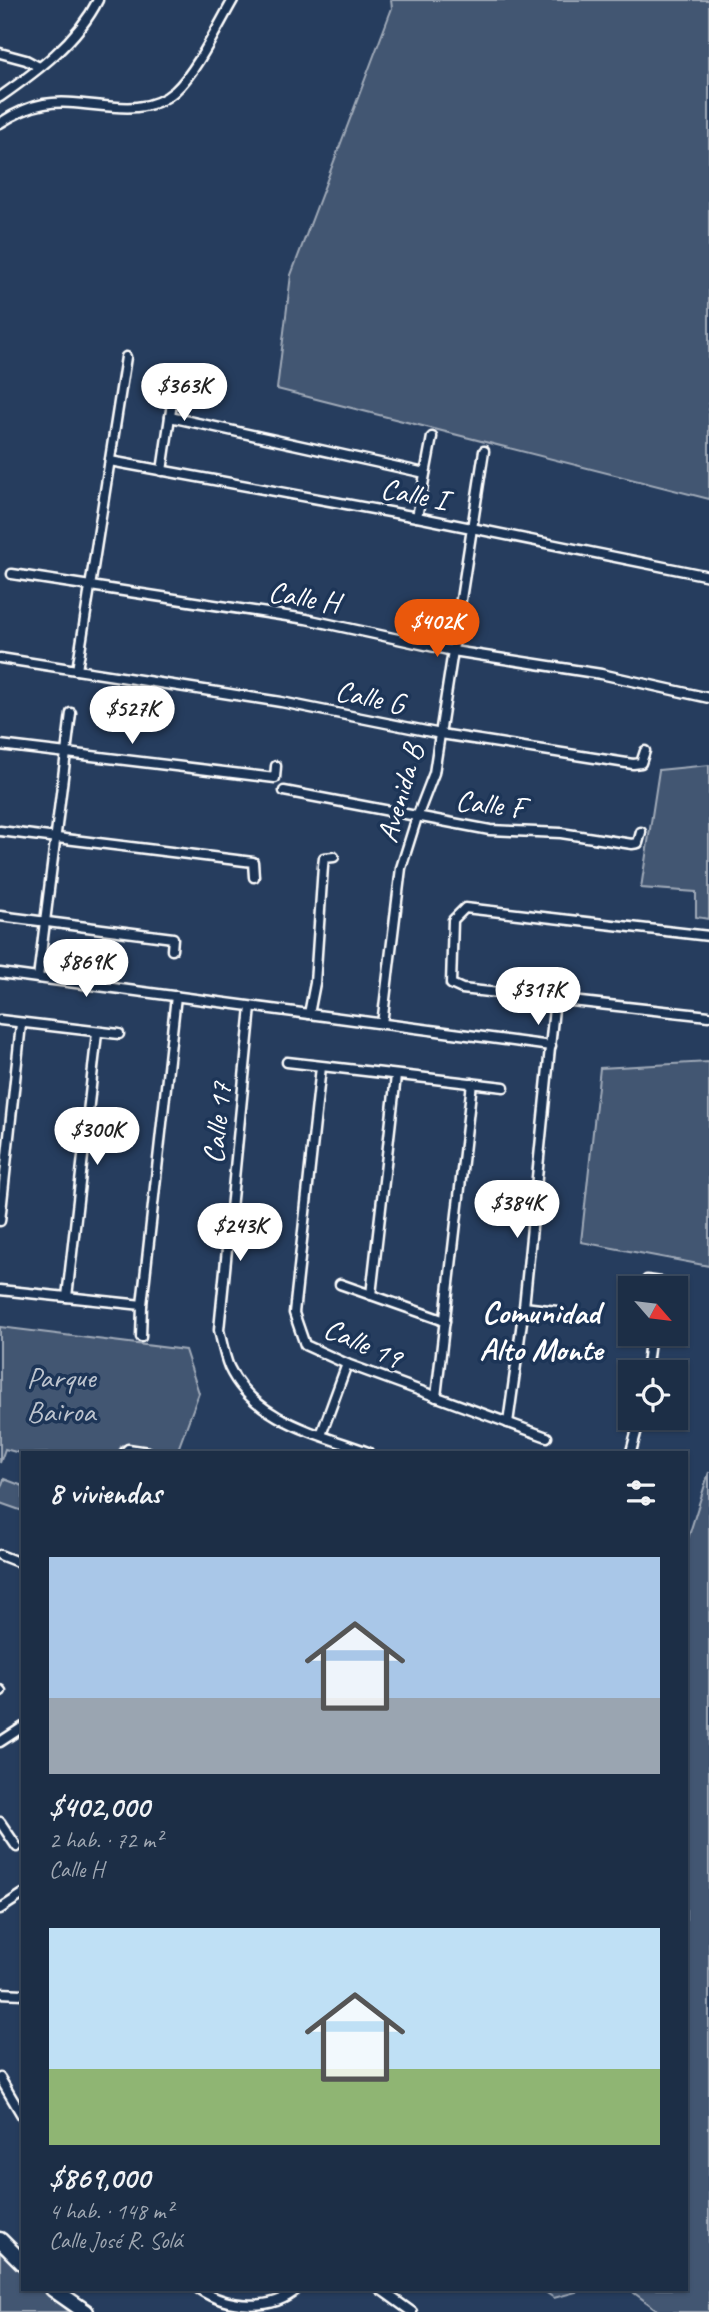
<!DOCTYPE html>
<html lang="es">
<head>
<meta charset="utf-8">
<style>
  body { margin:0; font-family:Caveat,sans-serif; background:#293a51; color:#f1f3f6; height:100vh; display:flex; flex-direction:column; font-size:26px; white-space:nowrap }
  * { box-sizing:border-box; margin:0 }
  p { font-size:23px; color:#a0a8b3 }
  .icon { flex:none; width:38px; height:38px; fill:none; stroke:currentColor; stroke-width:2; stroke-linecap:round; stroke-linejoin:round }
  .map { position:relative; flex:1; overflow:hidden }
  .details { position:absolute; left:21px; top:1451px; width:667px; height:840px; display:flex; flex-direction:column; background:#1c2e46; border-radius:0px; box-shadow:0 2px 5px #0004,0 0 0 2px #3a4a5f }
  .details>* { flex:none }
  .needle { width:46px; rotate:118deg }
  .tools { position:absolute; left:618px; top:1276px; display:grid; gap:14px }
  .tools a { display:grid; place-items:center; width:70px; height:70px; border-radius:0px; background:#1c2e46; box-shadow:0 2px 5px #0004,0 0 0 2px #3a4a5f; font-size:35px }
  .price { position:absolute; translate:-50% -60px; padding:0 16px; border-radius:24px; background:#fff; color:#222; font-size:23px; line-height:46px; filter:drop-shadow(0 2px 4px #0008) }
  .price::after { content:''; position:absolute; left:50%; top:42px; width:21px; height:16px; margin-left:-10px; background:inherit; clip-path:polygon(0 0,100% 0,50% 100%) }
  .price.active { background:#ea580c; color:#fff }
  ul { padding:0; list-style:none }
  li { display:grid; align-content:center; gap:14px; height:371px; padding:0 28px }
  li span { display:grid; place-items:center; height:217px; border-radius:0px; color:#555 }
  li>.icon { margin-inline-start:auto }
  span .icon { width:126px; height:126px; fill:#fffc; stroke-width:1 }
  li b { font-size:30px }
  h2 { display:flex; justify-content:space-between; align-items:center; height:84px; padding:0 28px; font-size:30px }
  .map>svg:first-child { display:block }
  .green { fill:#425672; stroke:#a0aab8; stroke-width:2 }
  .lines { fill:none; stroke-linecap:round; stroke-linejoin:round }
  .street-casing { stroke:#fff; stroke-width:13 }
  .highway-casing { stroke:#fff; stroke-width:19 }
  .street { stroke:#1d3557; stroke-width:8 }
  .highway { stroke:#1d3557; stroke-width:14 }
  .labels { text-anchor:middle; stroke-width:7; stroke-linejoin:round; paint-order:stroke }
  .street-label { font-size:30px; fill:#fff; stroke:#1d3557 }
  .park-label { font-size:30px; fill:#bdc4ce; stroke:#1d3557 }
  .neighbourhood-label { font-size:32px; font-weight:bold; fill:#fff; stroke:#1d3557 }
</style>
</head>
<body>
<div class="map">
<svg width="709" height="2312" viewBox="0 0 709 2312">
  <rect width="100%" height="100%" fill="#263d5e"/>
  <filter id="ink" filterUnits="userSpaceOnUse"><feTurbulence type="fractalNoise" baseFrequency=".0143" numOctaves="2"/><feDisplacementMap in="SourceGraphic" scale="14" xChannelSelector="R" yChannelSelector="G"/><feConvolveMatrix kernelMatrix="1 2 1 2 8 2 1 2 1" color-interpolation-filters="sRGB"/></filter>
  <g filter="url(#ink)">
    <g class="green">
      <path d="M391 0H709V499L277 389 291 275 392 8Z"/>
      <path d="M709 765V919L696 917V892L641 888 659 770Z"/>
      <path d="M709 1062V1266L581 1242 600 1068Z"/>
      <path d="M0 1327 185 1350 199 1393 177 1452 122 1445 118 1452 23 1454 5 1449 0 1463Z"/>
      <path d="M709 1472V2312H660L630 2290H583L554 2298 541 2289H686V1545Z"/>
      <path d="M4 1479 23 1486V1511L0 1503V1490Z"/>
      <path d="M0 2249 23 2273V2289H41L70 2312H0Z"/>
    </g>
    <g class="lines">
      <g class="street-casing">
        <g id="street">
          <path d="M0 53 26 60 39 67"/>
          <path d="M0 97C37 71 77 42 98 0"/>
          <path d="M0 123C14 114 27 107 44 104 87 96 138 124 175 91 196 72 218 26 233 0"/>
          <path d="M170 417 425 473"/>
          <path d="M110 461 417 517 709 576"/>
          <path d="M162 471 177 369"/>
          <path d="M417 517 432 437"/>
          <path d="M12 574 306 619 453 651 601 674 709 698"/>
          <path d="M0 658 281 702 441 734 633 764 641 763 645 751"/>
          <path d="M77 670 126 357"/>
          <path d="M0 745 275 778 276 766"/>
          <path d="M284 791 490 830 561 833 632 844 638 843 641 832"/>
          <path d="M0 831 253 862 254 877"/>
          <path d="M0 916 173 938 172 950"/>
          <path d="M709 936 465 908 453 920 451 984 462 989 709 1016"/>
          <path d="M0 973 551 1046"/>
          <path d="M38 978 71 713"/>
          <path d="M251 1007 219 1330C222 1342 224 1355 229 1367 253 1420 319 1434 368 1452"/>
          <path d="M309 1014 315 983 323 866 324 858 334 857"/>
          <path d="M0 1020 119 1034"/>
          <path d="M382 1024 401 868 417 817 434 773 484 451"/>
          <path d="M287 1062 504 1087"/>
          <path d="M321 1067 294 1313 305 1345 347 1364 547 1437"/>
          <path d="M0 1221 21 1024"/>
          <path d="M647 1280 668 1283"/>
          <path d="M340 1284 445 1321"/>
          <path d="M0 1290 142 1305"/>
          <path d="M371 1295 396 1076"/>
          <path d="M67 1297 97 1033"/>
          <path d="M524 1307 557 1311"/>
          <path d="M141 1337 142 1305 176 996"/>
          <path d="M646 1372 651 1334"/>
          <path d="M436 1397 472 1083"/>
          <path d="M508 1423 524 1307 555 998"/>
          <path d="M321 1435 347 1364"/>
          <path d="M125 1452 128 1449 148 1452"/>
          <path d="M631 1452 640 1418"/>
          <path d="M0 1555 23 1564"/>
          <path d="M0 1690 1 1691"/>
          <path d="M0 1742 23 1727"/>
          <path d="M0 1822 17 1847"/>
          <path d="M0 1909 23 1894"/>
          <path d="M0 1993 23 1994"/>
          <path d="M0 2078 23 2117"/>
          <path d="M199 2289C227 2308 272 2312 297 2289"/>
          <path d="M380 2289 412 2312"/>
        </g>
      </g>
      <g class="highway-casing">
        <g id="highway">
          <path d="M0 2240 23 2263"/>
          <path d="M53 2289 86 2312"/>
        </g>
      </g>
      <use href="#street" class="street"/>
      <use href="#highway" class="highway"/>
    </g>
  </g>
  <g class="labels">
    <g class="street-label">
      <text transform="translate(414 494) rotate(11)" y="10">Calle I</text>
      <text transform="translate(304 597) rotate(10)" y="10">Calle H</text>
      <text transform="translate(370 697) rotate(12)" y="10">Calle G</text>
      <text transform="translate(400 793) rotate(-74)" y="10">Avenida B</text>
      <text transform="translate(490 804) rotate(7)" y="10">Calle F</text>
      <text transform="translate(217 1123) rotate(-84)" y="10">Calle 17</text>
      <text transform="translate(363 1343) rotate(24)" y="10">Calle 19</text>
    </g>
    <g class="park-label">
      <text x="61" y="1387">Parque<tspan x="61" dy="34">Bairoa</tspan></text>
    </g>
    <g class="neighbourhood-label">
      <text x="541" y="1323">Comunidad<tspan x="541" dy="37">Alto Monte</tspan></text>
    </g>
  </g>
</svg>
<div class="tools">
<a><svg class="needle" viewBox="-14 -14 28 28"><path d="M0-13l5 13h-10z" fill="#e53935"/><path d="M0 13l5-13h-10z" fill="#a0a8b3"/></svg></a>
<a><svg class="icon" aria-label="locate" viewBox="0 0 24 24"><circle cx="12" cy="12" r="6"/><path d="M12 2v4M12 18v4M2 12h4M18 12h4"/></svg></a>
</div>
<b class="price" style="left:184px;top:423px">$363K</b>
<b class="price active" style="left:437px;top:659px">$402K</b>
<b class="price" style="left:132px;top:746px">$527K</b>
<b class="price" style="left:86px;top:999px">$869K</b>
<b class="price" style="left:538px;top:1027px">$317K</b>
<b class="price" style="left:97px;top:1167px">$300K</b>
<b class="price" style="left:517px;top:1240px">$384K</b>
<b class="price" style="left:240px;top:1263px">$243K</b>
<section class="details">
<h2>8 viviendas<svg class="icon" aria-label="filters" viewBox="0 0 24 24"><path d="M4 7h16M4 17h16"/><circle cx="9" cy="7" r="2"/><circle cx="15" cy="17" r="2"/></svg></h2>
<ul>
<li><span style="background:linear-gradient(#a9c7e8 65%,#9aa5b1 0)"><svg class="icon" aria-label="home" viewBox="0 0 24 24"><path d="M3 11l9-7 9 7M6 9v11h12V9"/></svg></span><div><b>$402,000</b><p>2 hab. · 72 m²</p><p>Calle H</p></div></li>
<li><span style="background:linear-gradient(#bfe0f5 65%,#8fb573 0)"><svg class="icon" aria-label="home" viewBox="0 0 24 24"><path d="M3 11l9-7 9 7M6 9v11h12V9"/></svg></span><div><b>$869,000</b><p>4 hab. · 148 m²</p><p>Calle José R. Solá</p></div></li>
</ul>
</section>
</div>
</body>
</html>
